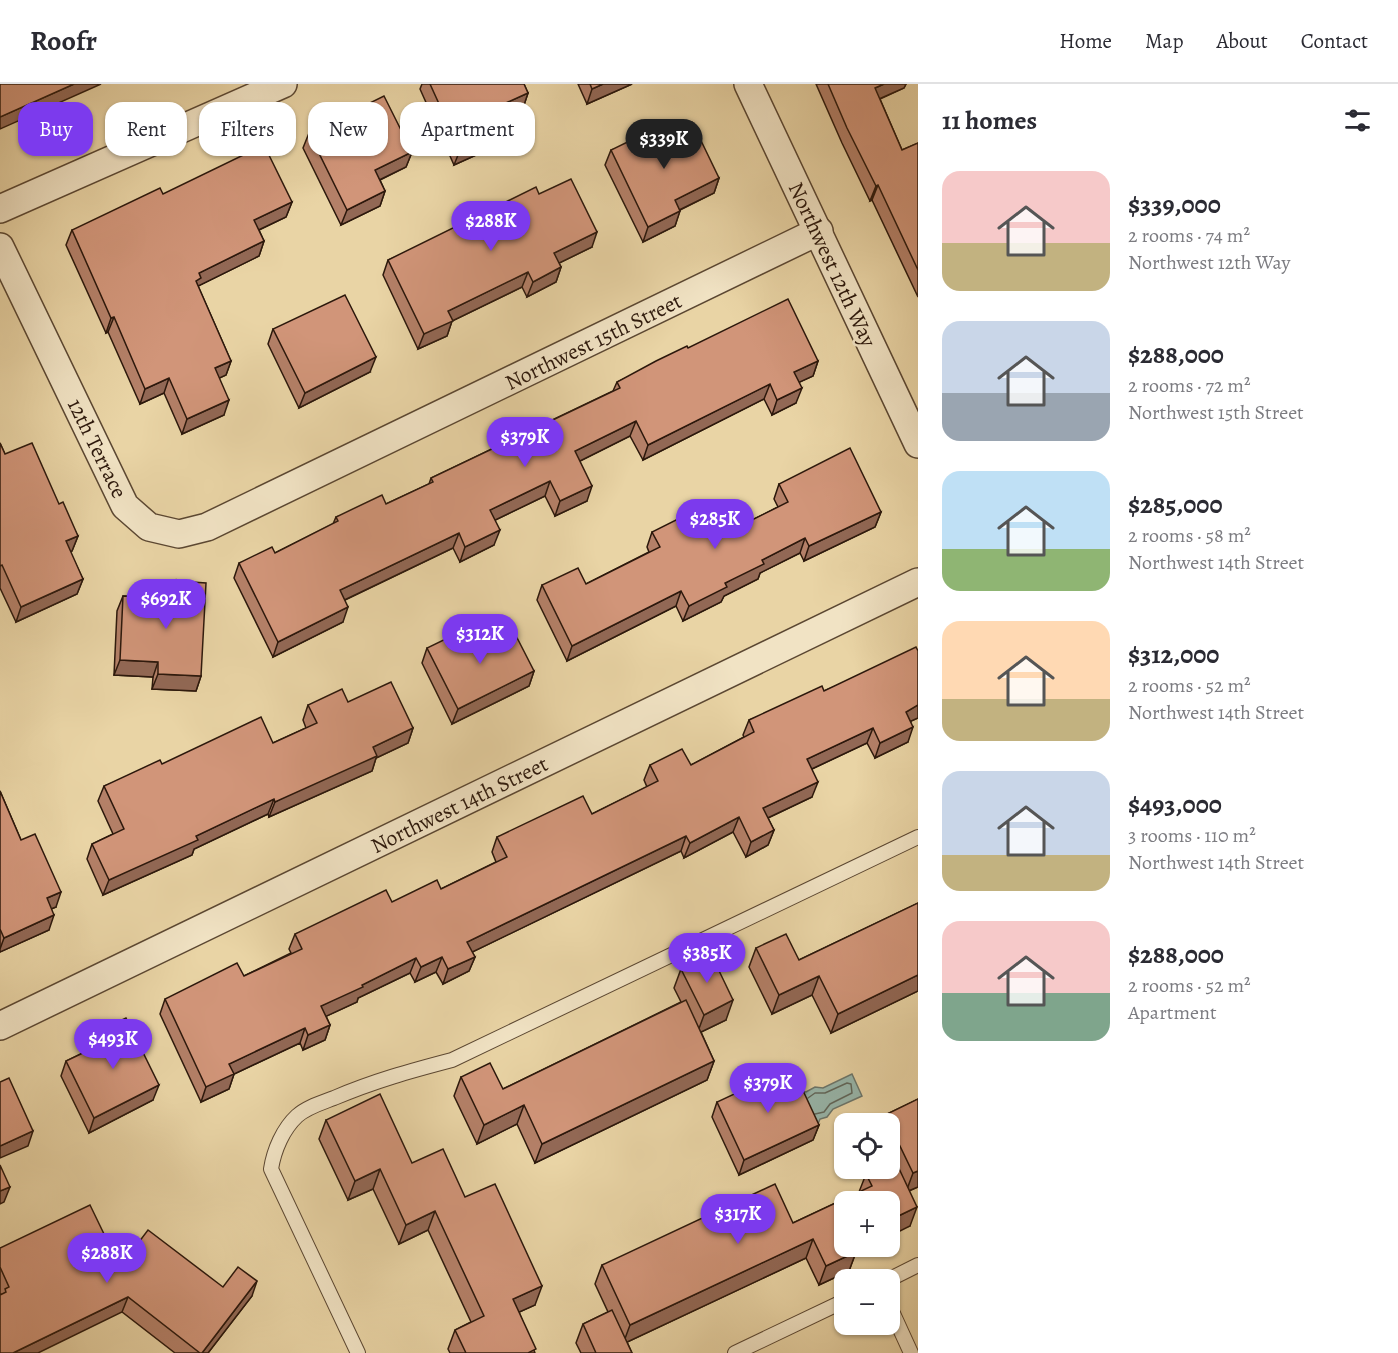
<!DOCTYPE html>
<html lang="en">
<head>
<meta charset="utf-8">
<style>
  body { margin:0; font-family:Alegreya,serif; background:#f7f7f7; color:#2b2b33; height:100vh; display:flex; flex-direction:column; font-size:22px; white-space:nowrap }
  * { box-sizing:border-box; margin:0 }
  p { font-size:20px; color:#7c7c81 }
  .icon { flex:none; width:33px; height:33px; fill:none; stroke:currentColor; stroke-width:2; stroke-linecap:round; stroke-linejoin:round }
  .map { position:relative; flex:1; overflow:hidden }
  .drawer { display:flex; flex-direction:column; background:#fff; width:480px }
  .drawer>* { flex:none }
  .hud { position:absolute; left:18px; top:18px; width:570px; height:54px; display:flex; gap:12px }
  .fabs { position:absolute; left:834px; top:1029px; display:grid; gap:12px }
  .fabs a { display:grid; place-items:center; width:66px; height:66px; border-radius:12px; background:#fff; box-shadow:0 2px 4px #0004; font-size:30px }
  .price { position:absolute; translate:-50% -51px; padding:0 14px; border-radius:21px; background:#7c3aed; color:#fff; font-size:20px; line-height:39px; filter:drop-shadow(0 2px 3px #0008) }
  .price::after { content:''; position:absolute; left:50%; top:36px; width:18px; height:14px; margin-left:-9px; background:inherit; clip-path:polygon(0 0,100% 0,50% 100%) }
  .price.active { background:#222; color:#fff }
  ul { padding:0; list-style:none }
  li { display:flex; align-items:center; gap:18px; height:150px; padding:0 24px }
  li span { display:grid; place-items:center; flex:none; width:168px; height:120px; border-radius:18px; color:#555 }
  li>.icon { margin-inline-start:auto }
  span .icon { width:72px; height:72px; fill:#fffc; stroke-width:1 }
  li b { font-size:26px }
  h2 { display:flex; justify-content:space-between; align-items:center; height:72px; padding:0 24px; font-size:26px }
  .tag { padding:0 21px; border-radius:18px; background:#fff; box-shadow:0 2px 4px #0004; font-size:21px; line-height:54px }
  .tag.active { background:#7c3aed; color:#fff }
  header { display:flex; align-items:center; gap:36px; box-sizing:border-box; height:84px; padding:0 30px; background:#fff; border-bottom:2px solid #e1e1e2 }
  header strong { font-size:28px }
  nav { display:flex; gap:33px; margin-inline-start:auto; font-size:21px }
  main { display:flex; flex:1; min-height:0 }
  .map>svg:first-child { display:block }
  .water { fill:#98b7ac; stroke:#6d776c; stroke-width:1.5 }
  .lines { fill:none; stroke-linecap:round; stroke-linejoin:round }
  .shore { stroke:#62685c; stroke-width:1.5 }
  .lane-casing { stroke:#5b4732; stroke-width:16 }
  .street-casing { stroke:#5b4732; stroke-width:30 }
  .lane { stroke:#f1e3c4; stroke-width:14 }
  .street { stroke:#f1e3c4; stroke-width:27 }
  .wall { fill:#b48068; stroke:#2c180c; stroke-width:1.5 }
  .shaded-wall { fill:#926855; stroke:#2c180c; stroke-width:1.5 }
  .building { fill:#d19579; stroke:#2c180c; stroke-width:1.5 }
  .labels { text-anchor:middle; stroke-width:5; stroke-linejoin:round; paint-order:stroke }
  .street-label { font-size:22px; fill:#2c180c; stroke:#f1e3c4 }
</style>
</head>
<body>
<header>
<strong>Roofr</strong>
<nav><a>Home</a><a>Map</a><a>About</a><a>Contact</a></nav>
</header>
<main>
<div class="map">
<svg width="918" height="1269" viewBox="0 0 918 1269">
  <rect width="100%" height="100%" fill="#e9d4a5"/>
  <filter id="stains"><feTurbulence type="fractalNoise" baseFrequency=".00333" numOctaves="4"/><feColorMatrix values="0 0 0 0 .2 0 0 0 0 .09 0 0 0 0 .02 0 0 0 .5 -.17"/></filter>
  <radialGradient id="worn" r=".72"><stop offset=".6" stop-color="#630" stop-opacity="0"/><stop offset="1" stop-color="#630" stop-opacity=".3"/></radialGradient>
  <path class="water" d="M852 990 862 1012 833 1025 827 1033 820 1035 818 1040 801 1007 806 1008 815 1003 823 1004Z"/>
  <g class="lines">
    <path class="shore" d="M808 1014 815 1009H825L847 999 851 1000 852 1009 830 1020 824 1028 815 1030"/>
    <g class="lane-casing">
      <g id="lane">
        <path d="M888 1196 918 1181"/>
        <path d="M890 1223 911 1269"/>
        <path d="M358 1269 271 1085C274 1066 283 1045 297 1032 307 1023 321 1019 334 1014 374 997 410 987 452 976L918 753"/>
        <path d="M735 1269 844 1217"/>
      </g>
    </g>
    <g class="street-casing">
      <g id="street">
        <path d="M748 0 918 360"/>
        <path d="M0 125 283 0"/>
        <path d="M0 163 125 422 149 443 179 450 207 443 819 147"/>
        <path d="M0 942 918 498"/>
      </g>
    </g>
    <use href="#lane" class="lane"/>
    <use href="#street" class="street"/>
  </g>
  <g class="wall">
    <path d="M422 0H524L528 9 523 24 495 37 499 48 494 63 454 81 420 5Z"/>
    <path d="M578 0H632L587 20Z"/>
    <path d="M816 0H906L904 4 880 15 902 66 918 59V213L872 116 870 117 842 59Z"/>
    <path d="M309 49 412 68 406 83 380 96 385 107 380 122 341 141 303 64Z"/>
    <path d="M654 56 719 94 714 109 680 126 675 142 643 158 605 81 611 66Z"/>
    <path d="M539 110 592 163 559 179 561 183 556 198 527 213 522 203 452 237 447 252 418 265 383 191 388 176Z"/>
    <path d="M292 118 286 133 259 146 264 157 259 172 198 202 231 277 226 291 219 294 224 331 182 350 164 309 140 320 108 248 106 249 66 161 72 146Z"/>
    <path d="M273 245 370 288 299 324 268 260Z"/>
    <path d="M688 264 818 277 813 292 799 298 796 319 772 331 764 315 643 376 630 352 580 377 587 417 555 432 545 412 495 436 494 461 460 478 453 464 345 516 343 538 273 573 234 494 239 479 275 469 333 440 336 433 386 420 429 400 431 394 613 307 617 298Z"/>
    <path d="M0 359 5 370 59 420 78 452 72 467 70 468 83 495 77 510 16 538 0 504Z"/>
    <path d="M779 400 881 428 875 443 804 477 800 469 760 489 758 495 724 512 721 518 683 537 676 522 567 577 537 516 542 501 586 500 649 468 647 463 652 448 698 450 744 440 778 423 774 415Z"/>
    <path d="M176 497 201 592 196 607 152 605 153 593 114 591 117 527 123 512 171 514Z"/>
    <path d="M464 563 534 587 529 602 452 640 422 579 427 564Z"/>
    <path d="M918 567V634L911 637 908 658 875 674 867 659 812 685V713L768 734 774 746 768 761 746 773 733 748 684 774 681 767 472 868 475 873 469 887 443 900 436 888 415 898 410 889 358 914 357 918 326 932 330 941 325 956 303 966 300 959 234 990 229 1005 201 1018 160 930 165 915 244 892 291 869 289 865 295 850 392 818 441 805 496 778 492 768 497 753 592 730 647 703 644 696 650 681H691L744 653 743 651 749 636 824 607Z"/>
    <path d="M348 618 413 644 408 659 376 674 372 687 269 733 268 730 194 765 192 771 103 811 87 775 92 760 113 750 98 717 104 702 162 680 273 659 306 644 303 636 308 621Z"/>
    <path d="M0 707 21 756 56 823 51 825 49 846 0 868Z"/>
    <path d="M918 819V907L831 949 812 911 772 930 749 883 756 864 799 876Z"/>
    <path d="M681 885 726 936 701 948 714 977 707 996 535 1079 517 1040 477 1060 454 1012 461 993 503 1005 681 918 674 904Z"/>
    <path d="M94 949 153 1016 89 1049 61 992 66 977 89 966 88 964Z"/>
    <path d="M918 1015V1103L909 1107 910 1142 844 1162H866L856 1168 849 1187 819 1201 806 1174 627 1258 632 1269H581L576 1259 583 1240 608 1228 595 1200 602 1181 793 1139 859 1108 866 1090 892 1078 890 1073V1040H882L885 1031Z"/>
    <path d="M717 1018 819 1041 813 1056 739 1091 712 1033Z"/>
    <path d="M326 1036 412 1079 465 1113 535 1221 519 1228 535 1269H450L448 1265 455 1246 471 1238 428 1146 399 1160 373 1105 348 1116 319 1055Z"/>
    <path d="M0 1164 120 1183 223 1203 252 1212 208 1269H175L122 1228 0 1210Z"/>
  </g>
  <g class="shaded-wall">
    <path d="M74 0H101L0 45V33Z"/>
    <path d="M603 0H632L587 20 592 5Z"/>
    <path d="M884 0H906L904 4 870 19 875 4Z"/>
    <path d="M528 9 523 24 485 41 490 26Z"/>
    <path d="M499 48 494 63 454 81 460 66Z"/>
    <path d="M412 68 406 83 369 101 375 86Z"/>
    <path d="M719 94 714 109 669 131 675 116Z"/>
    <path d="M878 101 872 116 870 117 876 102Z"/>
    <path d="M385 107 380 122 341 141 347 126Z"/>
    <path d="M292 118 286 133 248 151 254 136Z"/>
    <path d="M680 127 675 142 643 158 648 143Z"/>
    <path d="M597 148 592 163 549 184 554 169Z"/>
    <path d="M264 157 259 172 198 202 190 212 199 189Z"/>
    <path d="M561 183 556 198 527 213 533 198Z"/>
    <path d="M528 188 522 203 452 237 447 252 418 265 424 250 448 227Z"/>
    <path d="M114 233 108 248 106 249 111 234Z"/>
    <path d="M376 273 370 288 299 324 305 309Z"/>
    <path d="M231 277 226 291 209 299 215 284Z"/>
    <path d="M818 277 813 292 789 303 794 288Z"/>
    <path d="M169 294 164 309 140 320 145 305Z"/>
    <path d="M770 300 764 315 643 376 648 361Z"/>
    <path d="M802 304 796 319 772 331 777 316Z"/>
    <path d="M229 316 224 331 182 350 187 335Z"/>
    <path d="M636 337 630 352 570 382 575 367Z"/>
    <path d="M550 397 545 412 485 441 490 426Z"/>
    <path d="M592 402 587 417 555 432 560 417Z"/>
    <path d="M881 428 875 443 804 477 809 462Z"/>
    <path d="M500 446 494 461 460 478 465 463Z"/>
    <path d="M459 449 453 464 334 521 340 506Z"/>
    <path d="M78 452 72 467 60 472 66 457Z"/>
    <path d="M805 454 800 469 760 489 758 495 724 512 721 518 683 537 689 522 762 476Z"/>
    <path d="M83 495 77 510 16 538 21 523Z"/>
    <path d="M681 507 676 522 567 577 572 562Z"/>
    <path d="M348 523 343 538 273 573 278 558Z"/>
    <path d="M120 576 158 578 153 593 114 591Z"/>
    <path d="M534 587 529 602 452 640 458 625Z"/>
    <path d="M158 590 201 592 196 607 152 605Z"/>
    <path d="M918 621V634L900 642 906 628Z"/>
    <path d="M913 643 908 658 875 674 880 659Z"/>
    <path d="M413 644 408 659 376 674 372 687 269 733 275 718 373 663Z"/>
    <path d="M873 644 867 659 801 690 807 675Z"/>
    <path d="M818 698 812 713 757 739 763 724Z"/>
    <path d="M274 715 268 730 194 765 192 771 103 811 109 796 196 752Z"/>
    <path d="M739 733 733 748 684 774 690 759Z"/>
    <path d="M774 746 768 761 746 773 751 758Z"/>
    <path d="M686 752 681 767 462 873 467 858Z"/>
    <path d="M61 808 56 823 41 829 47 814Z"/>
    <path d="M54 831 49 846 0 868V865L4 854Z"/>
    <path d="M442 873 436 888 415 898 421 883Z"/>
    <path d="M475 873 469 887 443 900 448 885Z"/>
    <path d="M416 874 410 889 358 914 357 918 316 937 321 922 362 901Z"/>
    <path d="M918 891V907L831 949 838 930Z"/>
    <path d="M819 892 812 911 772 930 779 911Z"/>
    <path d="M733 916 726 936 697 950 704 931Z"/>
    <path d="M330 941 325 956 303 966 308 951Z"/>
    <path d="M305 944 300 959 234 990 229 1005 201 1018 206 1003 229 980Z"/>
    <path d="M714 977 707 996 535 1079 542 1060Z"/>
    <path d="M159 1001 153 1016 89 1049 94 1034Z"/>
    <path d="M524 1021 517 1040 477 1060 484 1041Z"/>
    <path d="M819 1041 813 1056 739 1091 744 1076Z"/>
    <path d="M33 1047 28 1062 0 1074V1062Z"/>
    <path d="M380 1085 373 1105 348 1116 355 1097Z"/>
    <path d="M918 1087V1103L906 1108 913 1089Z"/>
    <path d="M10 1103 4 1118 0 1120V1107Z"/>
    <path d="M917 1123 910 1142 890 1152V1136Z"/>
    <path d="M435 1127 428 1146 399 1160 406 1141Z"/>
    <path d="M813 1155 806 1174 623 1260 630 1241Z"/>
    <path d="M847 1162H866L843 1174Z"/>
    <path d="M856 1168 849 1187 819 1201 826 1182Z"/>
    <path d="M257 1197 252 1212 208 1269H202Z"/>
    <path d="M542 1202 535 1221 506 1234 513 1215Z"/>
    <path d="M128 1213 122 1228 38 1269H13Z"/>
  </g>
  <g class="building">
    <path d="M0 0H74L0 33Z"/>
    <path d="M430 0H524L528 9 490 26 499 48 460 66Z"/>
    <path d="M590 0H603L592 5Z"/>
    <path d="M828 0H884L875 4 902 66 918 59V186L878 101 876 102 847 44Z"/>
    <path d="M384 12 412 68 375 86 385 107 347 126 309 49Z"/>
    <path d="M692 38 719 94 675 116 680 127 648 143 611 66 650 47 654 56Z"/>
    <path d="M264 61 292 118 254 136 264 157 199 189 201 194 196 197 231 277 215 284 229 316 187 335 169 294 145 305 114 233 111 234 72 146 160 104 163 110Z"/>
    <path d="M571 95 597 148 554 169 561 183 533 198 528 188 448 227 453 237 424 250 388 176 536 103 539 110Z"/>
    <path d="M345 211 376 273 305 309 273 245Z"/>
    <path d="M788 215 818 277 794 288 802 304 777 316 770 300 648 361 636 337 575 367 592 402 560 417 550 397 490 426 500 446 465 463 459 449 340 506 348 523 278 558 239 479 272 463 275 469 338 437 336 433 382 411 386 420 433 398 431 394 620 304 617 298 656 277 687 262 688 264Z"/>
    <path d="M0 359 5 370 32 359 59 420 63 418 78 452 66 457 83 495 21 523 2 481 0 482Z"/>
    <path d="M850 364 881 428 809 462 805 454 762 476 764 480 725 499 727 503 689 522 681 507 572 562 542 501 578 484 586 500 660 463 652 448 688 430 698 450 739 430 744 440 788 418 779 400Z"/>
    <path d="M176 497 206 499 201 592 158 590V578L120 576 123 512 176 514Z"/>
    <path d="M510 540 534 587 458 625 427 564 458 549 464 563Z"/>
    <path d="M916 563 918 567V621L906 628 913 643 880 659 873 644 807 675 818 698 763 724 774 746 751 758 739 733 690 759 686 752 467 858 475 873 448 885 442 873 421 883 416 874 362 901 363 903 321 922 330 941 308 951 305 944 229 980 234 990 206 1003 165 915 237 879 244 892 302 865 295 850 386 806 392 818 437 796 441 805 507 773 497 753 583 712 592 730 658 697 650 681 682 665 691 681 754 648 749 636 822 602 824 607Z"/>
    <path d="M391 598 413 644 373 663 377 672 275 718 274 715 196 752 198 756 109 796 92 760 124 745 104 702 160 676 162 680 261 633 273 659 317 639 308 621 342 605 348 618Z"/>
    <path d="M0 707 21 756 35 750 61 808 47 814 54 831 4 854 0 845Z"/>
    <path d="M918 819V891L838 930 819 892 779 911 756 864 786 850 799 876Z"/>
    <path d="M711 870 733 916 704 931 681 885Z"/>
    <path d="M686 916 714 977 542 1060 524 1021 484 1041 461 993 490 979 503 1005Z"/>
    <path d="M126 934 159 1001 94 1034 66 977 100 961 94 949Z"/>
    <path d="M792 983 819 1041 744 1076 717 1018Z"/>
    <path d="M9 994 33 1047 0 1062V998Z"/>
    <path d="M380 1010 412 1079 443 1065 465 1113 495 1100 542 1202 513 1215 536 1265 528 1269H466L455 1246 484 1232 435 1127 406 1141 380 1085 355 1097 326 1036Z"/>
    <path d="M918 1015V1087L913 1089 885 1031Z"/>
    <path d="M895 1076 917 1123 890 1136V1118H844V1162H853L856 1168 826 1182 813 1155 630 1241 602 1181 775 1100 793 1139 872 1102 866 1090 878 1084H890V1079Z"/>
    <path d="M0 1081 10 1103 0 1107Z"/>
    <path d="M90 1121 120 1183 148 1146 223 1203 238 1183 257 1197 202 1269H200L128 1213 13 1269H0V1211L6 1208 5 1205 9 1203 0 1183V1164Z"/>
    <path d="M612 1226 632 1269H596L583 1240Z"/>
  </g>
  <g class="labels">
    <g class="street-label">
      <text transform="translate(833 180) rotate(65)" y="8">Northwest 12th Way</text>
      <text transform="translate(593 257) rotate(-26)" y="8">Northwest 15th Street</text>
      <text transform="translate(98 364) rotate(64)" y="8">12th Terrace</text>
      <text transform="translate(459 720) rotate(-26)" y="8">Northwest 14th Street</text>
    </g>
  </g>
  <rect width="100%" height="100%" filter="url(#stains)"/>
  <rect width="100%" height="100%" fill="url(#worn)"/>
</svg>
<div class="fabs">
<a><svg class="icon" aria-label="locate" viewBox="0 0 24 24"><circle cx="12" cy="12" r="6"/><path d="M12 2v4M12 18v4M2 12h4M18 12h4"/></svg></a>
<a>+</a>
<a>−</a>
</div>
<b class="price active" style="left:664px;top:86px">$339K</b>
<b class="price" style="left:491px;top:168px">$288K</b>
<b class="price" style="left:525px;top:384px">$379K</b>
<b class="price" style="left:715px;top:466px">$285K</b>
<b class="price" style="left:166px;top:546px">$692K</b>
<b class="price" style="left:480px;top:581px">$312K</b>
<b class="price" style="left:707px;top:900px">$385K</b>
<b class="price" style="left:113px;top:986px">$493K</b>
<b class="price" style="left:768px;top:1030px">$379K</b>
<b class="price" style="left:738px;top:1161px">$317K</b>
<b class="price" style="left:107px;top:1200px">$288K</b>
<div class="hud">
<a class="tag active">Buy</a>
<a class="tag">Rent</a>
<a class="tag">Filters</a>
<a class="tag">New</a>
<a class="tag">Apartment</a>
</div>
</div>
<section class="drawer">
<h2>11 homes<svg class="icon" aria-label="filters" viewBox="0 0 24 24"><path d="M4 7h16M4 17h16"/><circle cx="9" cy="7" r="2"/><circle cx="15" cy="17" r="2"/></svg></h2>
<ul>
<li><span style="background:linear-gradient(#f6c9c9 60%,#c2b280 0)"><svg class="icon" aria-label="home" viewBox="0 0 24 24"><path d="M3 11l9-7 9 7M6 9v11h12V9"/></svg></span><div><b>$339,000</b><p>2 rooms · 74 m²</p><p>Northwest 12th Way</p></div></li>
<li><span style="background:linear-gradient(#c9d6e8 60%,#9aa5b1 0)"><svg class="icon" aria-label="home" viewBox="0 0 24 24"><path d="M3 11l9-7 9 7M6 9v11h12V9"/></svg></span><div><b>$288,000</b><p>2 rooms · 72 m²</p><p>Northwest 15th Street</p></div></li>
<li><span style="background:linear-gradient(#bfe0f5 65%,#8fb573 0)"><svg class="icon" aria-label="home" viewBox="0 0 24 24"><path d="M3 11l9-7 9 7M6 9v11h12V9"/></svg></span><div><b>$285,000</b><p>2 rooms · 58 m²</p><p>Northwest 14th Street</p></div></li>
<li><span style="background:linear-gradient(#ffd9b3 65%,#c2b280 0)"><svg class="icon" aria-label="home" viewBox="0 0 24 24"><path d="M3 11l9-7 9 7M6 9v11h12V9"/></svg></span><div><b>$312,000</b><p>2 rooms · 52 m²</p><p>Northwest 14th Street</p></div></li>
<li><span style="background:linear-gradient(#c9d6e8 70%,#c2b280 0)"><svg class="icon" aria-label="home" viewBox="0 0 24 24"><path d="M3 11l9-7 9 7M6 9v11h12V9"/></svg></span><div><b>$493,000</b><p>3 rooms · 110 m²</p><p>Northwest 14th Street</p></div></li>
<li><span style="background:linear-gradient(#f6c9c9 60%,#7fa58c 0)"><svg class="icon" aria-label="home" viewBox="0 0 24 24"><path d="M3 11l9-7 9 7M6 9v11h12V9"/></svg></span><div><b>$288,000</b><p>2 rooms · 52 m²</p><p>Apartment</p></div></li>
</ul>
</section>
</main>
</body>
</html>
